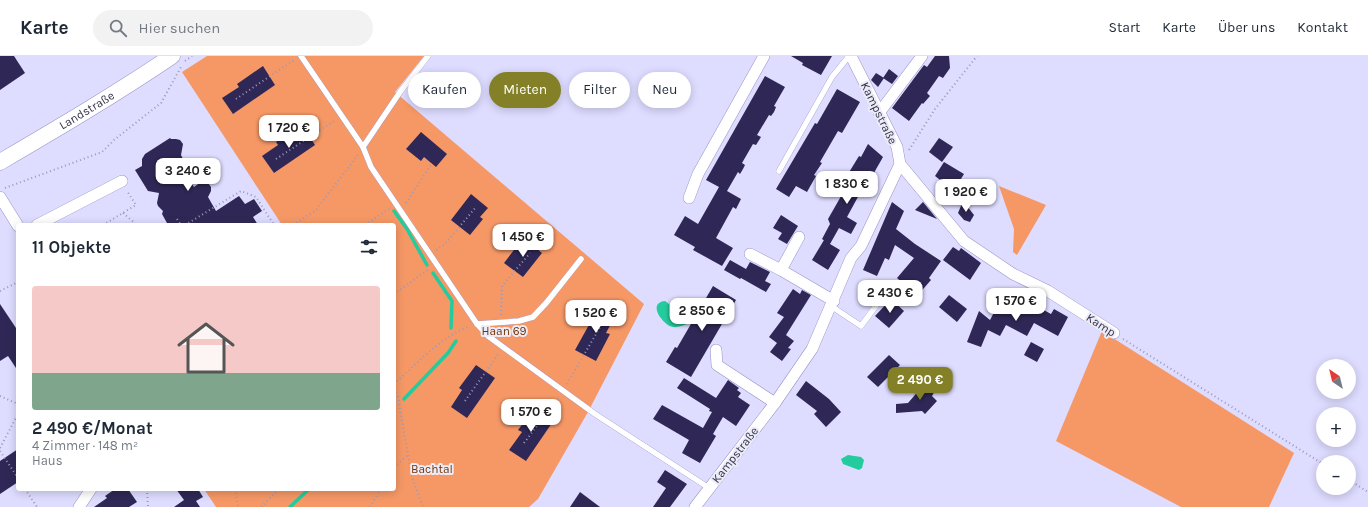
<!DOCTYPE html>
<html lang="de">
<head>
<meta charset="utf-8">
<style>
  body { margin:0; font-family:Karla,sans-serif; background:#f2f2f3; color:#1f2937; height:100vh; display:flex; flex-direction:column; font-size:15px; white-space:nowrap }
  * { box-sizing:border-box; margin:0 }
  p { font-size:13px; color:#747a83 }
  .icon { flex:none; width:22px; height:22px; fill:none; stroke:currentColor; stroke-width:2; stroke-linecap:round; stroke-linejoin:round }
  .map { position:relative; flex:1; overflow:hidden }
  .sheet { position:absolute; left:16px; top:167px; width:380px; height:268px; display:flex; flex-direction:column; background:#fff; border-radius:4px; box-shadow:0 2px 10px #0003 }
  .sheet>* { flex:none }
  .banner { position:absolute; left:408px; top:16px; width:380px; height:36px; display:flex; gap:8px }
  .needle { width:26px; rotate:325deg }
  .fabs { position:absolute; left:1316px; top:303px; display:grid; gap:8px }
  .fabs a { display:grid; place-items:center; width:40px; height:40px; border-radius:50%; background:#fff; box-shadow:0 2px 10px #0003; font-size:20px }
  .price { position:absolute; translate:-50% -34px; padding:0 9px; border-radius:8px; background:#fff; color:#222; font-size:13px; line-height:26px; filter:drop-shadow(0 1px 2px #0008) }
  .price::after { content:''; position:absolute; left:50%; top:24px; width:12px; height:9px; margin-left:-6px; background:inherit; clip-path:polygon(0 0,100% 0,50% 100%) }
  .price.on { background:#838028; color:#fff }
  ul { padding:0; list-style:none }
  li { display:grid; align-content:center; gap:8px; height:212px; padding:0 16px }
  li+li { border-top:1px solid #e0e1e3 }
  li span { display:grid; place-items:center; height:124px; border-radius:4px; color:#555 }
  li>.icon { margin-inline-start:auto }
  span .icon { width:72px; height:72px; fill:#fffc; stroke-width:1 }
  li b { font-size:17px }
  h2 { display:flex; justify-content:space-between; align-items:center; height:48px; padding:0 16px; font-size:17px }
  .pill { padding:0 14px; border-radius:18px; background:#fff; box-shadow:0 2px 10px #0003; font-size:14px; line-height:36px }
  .pill.on { background:#838028; color:#fff }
  header { display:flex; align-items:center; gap:24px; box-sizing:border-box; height:56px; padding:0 20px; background:#fff; border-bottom:1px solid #e0e1e3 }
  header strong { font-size:19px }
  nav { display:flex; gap:22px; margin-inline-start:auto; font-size:14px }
  .search { width:280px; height:36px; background:#f2f2f3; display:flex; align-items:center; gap:10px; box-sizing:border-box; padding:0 14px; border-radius:22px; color:#747a83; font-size:15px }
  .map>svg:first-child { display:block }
  .green { fill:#f69866 }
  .water { fill:#24cb9c }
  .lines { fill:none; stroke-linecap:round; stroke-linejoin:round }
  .stream { stroke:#24cb9c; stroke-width:3.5 }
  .building { fill:#2f2856 }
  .lane-casing { stroke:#9793c9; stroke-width:6 }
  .street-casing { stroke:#9793c9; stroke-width:12 }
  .secondary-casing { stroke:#9793c9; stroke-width:17 }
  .path { stroke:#9b99b7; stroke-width:2; stroke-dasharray:1 3; stroke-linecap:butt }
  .lane { stroke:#fff; stroke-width:5.5 }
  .street { stroke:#fff; stroke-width:11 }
  .secondary { stroke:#fff; stroke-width:16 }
  .labels { text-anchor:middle; stroke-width:4; stroke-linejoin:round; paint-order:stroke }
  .street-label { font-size:12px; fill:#353349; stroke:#ececf8 }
  .park-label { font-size:12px; fill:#753307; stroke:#ececf8 }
</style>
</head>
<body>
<header>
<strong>Karte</strong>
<div class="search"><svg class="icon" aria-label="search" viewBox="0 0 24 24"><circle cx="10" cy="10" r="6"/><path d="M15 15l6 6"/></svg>Hier suchen</div>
<nav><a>Start</a><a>Karte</a><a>Über uns</a><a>Kontakt</a></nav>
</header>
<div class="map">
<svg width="1368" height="451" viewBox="0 0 1368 451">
  <rect width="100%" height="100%" fill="#dedcff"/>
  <g class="green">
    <path d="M207 0H424L395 36 644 248 588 356 538 443 529 451H216L204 433H394V169H282L182 16Z"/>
    <path d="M999 130 1046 149 1017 199 1013 196 1014 173Z"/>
    <path d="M1102 275 1294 397 1269 451H1181L1056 385Z"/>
  </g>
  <g class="water">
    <path d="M665 245C670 248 671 251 675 254 681 259 692 251 691 266 687 268 678 272 673 271 664 270 646 247 665 245Z"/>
    <path d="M848 399 861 401 864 404 862 412 859 414 843 408 841 403Z"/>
  </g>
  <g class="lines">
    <g class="stream">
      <path d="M394 155 407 173 427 209"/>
      <path d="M433 217 452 245 451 272"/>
      <path d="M404 343 448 297 456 285"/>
      <path d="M290 451 309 433"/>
    </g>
  </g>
  <g class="building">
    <path d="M0 0H14L25 17 0 34Z"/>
    <path d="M791 0H832L821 19 802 9 803 7Z"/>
    <path d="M935 0H949L950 12 943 22 939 20 927 37 930 40 923 48 922 47 909 65 892 52 924 9 927 11Z"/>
    <path d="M263 10 275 29 233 58 222 42 239 31 237 28Z"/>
    <path d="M889 13 898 20 892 28 883 22Z"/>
    <path d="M876 17 884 22 878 31 871 24Z"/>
    <path d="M765 20 785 31 774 50 776 51 774 56 771 60 769 59 757 79 761 81 756 89 753 88 742 107 745 109 743 113 740 118 738 116 727 135 741 143 736 153 733 151 716 182 733 192 722 210 693 194 695 191 674 179 685 160 698 168 719 131 706 124Z"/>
    <path d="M837 33 860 46 842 77 838 75 820 106 822 107 814 119 816 120 807 136 796 130 789 141 776 133 815 67 817 68Z"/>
    <path d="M302 69 315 89 274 117 262 100 278 89 276 86Z"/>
    <path d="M421 76 447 98 436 111 424 101 421 105 406 93Z"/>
    <path d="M170 82 171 83H176L180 84 183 88 181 99 184 105 179 114 187 131 192 128 194 131 201 126 208 127 211 131V135L208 141 216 155 239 140 245 148 254 143 262 155 253 161 258 169H174L167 167 162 158 163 155 158 150 157 147 159 137 148 135 135 114 142 110V103L145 98Z"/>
    <path d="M939 82 953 91 942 106 929 96Z"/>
    <path d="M868 88 883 101 867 129 865 128 847 161 857 167 851 178 839 172 830 188 840 194 828 214 812 204 824 184 825 185 822 183 830 168 828 163 852 121 848 118 859 100 861 101Z"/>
    <path d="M944 106 964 118 959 126 962 130 950 143 941 132 944 127 935 120Z"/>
    <path d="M471 138 488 152 480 161 483 163 470 179 451 164Z"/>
    <path d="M963 145 974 159 970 166 964 164 958 157Z"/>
    <path d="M892 146 904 155 896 173 915 188 941 205 929 222 931 224 917 240 897 222 914 202 895 189 889 204 885 202 877 220 863 214Z"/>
    <path d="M923 146 937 163 915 154Z"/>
    <path d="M781 159 798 170 787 188 778 183 782 177 773 172Z"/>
    <path d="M526 184 542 197 523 221 504 207 517 190 520 192Z"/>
    <path d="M953 191 959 195 961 192 981 207 970 224 943 204Z"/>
    <path d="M730 204 746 213 750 206 770 216 765 225 771 228 766 236 741 222 740 223 724 214Z"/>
    <path d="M713 230 736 244 691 321 666 306 675 291 677 292Z"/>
    <path d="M793 233 800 238 802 234 811 239 786 279 794 285 788 292 791 293 782 305 770 296 777 287 769 281 784 261 777 257Z"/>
    <path d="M949 239 967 253 957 266 939 251Z"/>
    <path d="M891 243 904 255 889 272 875 260Z"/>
    <path d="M1004 246 1023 256 1027 247 1030 249 1031 247 1051 258 1054 253 1068 261 1058 280 1034 267 1027 280 1006 269 1000 280 988 274 981 291 967 286 979 255 990 264 999 247 1002 249Z"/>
    <path d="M0 248 18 275V315L8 300 0 305Z"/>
    <path d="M600 249 616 258 606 277 610 278 596 305 575 294Z"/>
    <path d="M1031 286 1044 293 1037 306 1024 299Z"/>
    <path d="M889 299 900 309 878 331 867 321Z"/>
    <path d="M476 309 495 322 467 362 451 351 462 334 459 332Z"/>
    <path d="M684 322 716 342 728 324 739 332 737 334 741 337 738 341 750 349 736 370 723 361 713 378 716 380 700 407 682 397 689 384 653 363 662 349 703 372 712 356 709 355 710 353 677 332Z"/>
    <path d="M806 325 829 343 841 356 826 371 814 358 817 355 796 339Z"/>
    <path d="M927 325 937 331 932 340 937 345 925 358 922 355 896 357V348L908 347Z"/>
    <path d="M536 350 554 364 526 405 509 394 522 376 518 374Z"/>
    <path d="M18 393V426L0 438V405Z"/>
    <path d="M665 414 687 428 670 451H653L666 432 657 426Z"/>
    <path d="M115 433H128L137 446 129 451H94L107 442 105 440Z"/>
    <path d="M176 433H198L203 441 196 445 200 451H174L184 444Z"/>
    <path d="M580 436 600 451H570Z"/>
  </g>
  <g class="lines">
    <g class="lane-casing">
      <g id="lane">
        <path d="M301 0 363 91 371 111 477 268 488 280 595 358 709 432"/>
        <path d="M363 91 400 36 428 0"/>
        <path d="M779 115 832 21 849 0"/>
        <path d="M831 250 861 270 887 235"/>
        <path d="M477 268 519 265 533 261 547 246 581 203"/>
      </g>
    </g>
    <g class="street-casing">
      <g id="street">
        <path d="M879 57 922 0"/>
        <path d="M900 108 964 185 1013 218 1048 235 1114 277"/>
        <path d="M0 141 18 170"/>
        <path d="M689 142 698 118 764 0"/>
        <path d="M37 169 122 125"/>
        <path d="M799 181 781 214 834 245"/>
        <path d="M750 198 781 214"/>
        <path d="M716 294 717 309 775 347"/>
        <path d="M79 451 91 433"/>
        <path d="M695 451 775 347 812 293 851 202 861 190 900 108 897 91 851 0"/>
      </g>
    </g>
    <g class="secondary-casing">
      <g id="secondary">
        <path id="s1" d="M0 106C58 72 116 38 172 0"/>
      </g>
    </g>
    <g class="path">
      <path d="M185 5 192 0"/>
      <path d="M236 43 294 4"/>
      <path d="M909 94 935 53 977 0"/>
      <path d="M276 103 334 65"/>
      <path d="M5 132 102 96 114 84 161 47 181 11"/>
      <path d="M406 147 432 107"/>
      <path d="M123 157 137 169"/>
      <path d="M177 163 181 169"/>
      <path d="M103 169 136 149 127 135"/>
      <path d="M185 169 241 135 256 141 274 169"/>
      <path d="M293 169 316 154 358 99"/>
      <path d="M365 169 389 153"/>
      <path d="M436 194 445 188 476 151"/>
      <path d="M0 235 18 226"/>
      <path d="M394 238 429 213"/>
      <path d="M501 259 502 230 530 197"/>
      <path d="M1123 283 1323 408"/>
      <path d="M394 328C417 307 439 283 468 271"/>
      <path d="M567 328 603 266"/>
      <path d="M394 333 398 341 408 399 413 424 423 451"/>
      <path d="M0 340 18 348"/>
      <path d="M465 345 499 297"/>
      <path d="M524 387 558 342"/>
      <path d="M0 392 18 358"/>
      <path d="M0 395 18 422"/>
      <path d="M394 411 408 399"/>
      <path d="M1349 424 1368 436"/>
      <path d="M25 433 37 451"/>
      <path d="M147 433 148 451"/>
      <path d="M235 433 238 451"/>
      <path d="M261 451 279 433"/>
      <path d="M370 451 381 433"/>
    </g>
    <use href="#lane" class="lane"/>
    <use href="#street" class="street"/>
    <use href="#secondary" class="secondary"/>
  </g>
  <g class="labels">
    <g class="street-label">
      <text dy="4" stroke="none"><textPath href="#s1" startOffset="101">Landstraße</textPath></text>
      <text transform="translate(879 57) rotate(64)" y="4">Kampstraße</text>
      <text transform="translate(1101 269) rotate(33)" y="4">Kamp</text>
      <text transform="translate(735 399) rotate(-52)" y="4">Kampstraße</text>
    </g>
    <g class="park-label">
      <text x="504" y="279">Haan 69</text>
      <text x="432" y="417">Bachtal</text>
    </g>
  </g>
</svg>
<div class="fabs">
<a><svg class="needle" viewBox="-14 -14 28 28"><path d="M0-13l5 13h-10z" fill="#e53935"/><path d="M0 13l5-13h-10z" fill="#747a83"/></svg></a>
<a>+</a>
<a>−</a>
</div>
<b class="price" style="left:289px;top:93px">1 720 €</b>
<b class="price" style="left:188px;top:136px">3 240 €</b>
<b class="price" style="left:847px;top:149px">1 830 €</b>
<b class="price" style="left:966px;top:157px">1 920 €</b>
<b class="price" style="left:523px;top:202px">1 450 €</b>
<b class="price" style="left:890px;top:258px">2 430 €</b>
<b class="price" style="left:1016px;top:266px">1 570 €</b>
<b class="price" style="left:702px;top:276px">2 850 €</b>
<b class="price" style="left:596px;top:278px">1 520 €</b>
<b class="price on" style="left:920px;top:345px">2 490 €</b>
<b class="price" style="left:531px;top:377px">1 570 €</b>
<div class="banner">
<a class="pill">Kaufen</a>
<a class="pill on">Mieten</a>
<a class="pill">Filter</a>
<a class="pill">Neu</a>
</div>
<section class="sheet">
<h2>11 Objekte<svg class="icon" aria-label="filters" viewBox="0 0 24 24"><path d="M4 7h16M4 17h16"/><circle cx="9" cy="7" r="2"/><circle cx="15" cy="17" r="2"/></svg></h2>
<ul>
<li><span style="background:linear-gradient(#f6c9c9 70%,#7fa58c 0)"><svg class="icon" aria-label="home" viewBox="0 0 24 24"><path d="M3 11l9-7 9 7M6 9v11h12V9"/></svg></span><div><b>2 490 €/Monat</b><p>4 Zimmer · 148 m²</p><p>Haus</p></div></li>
</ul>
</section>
</div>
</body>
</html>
